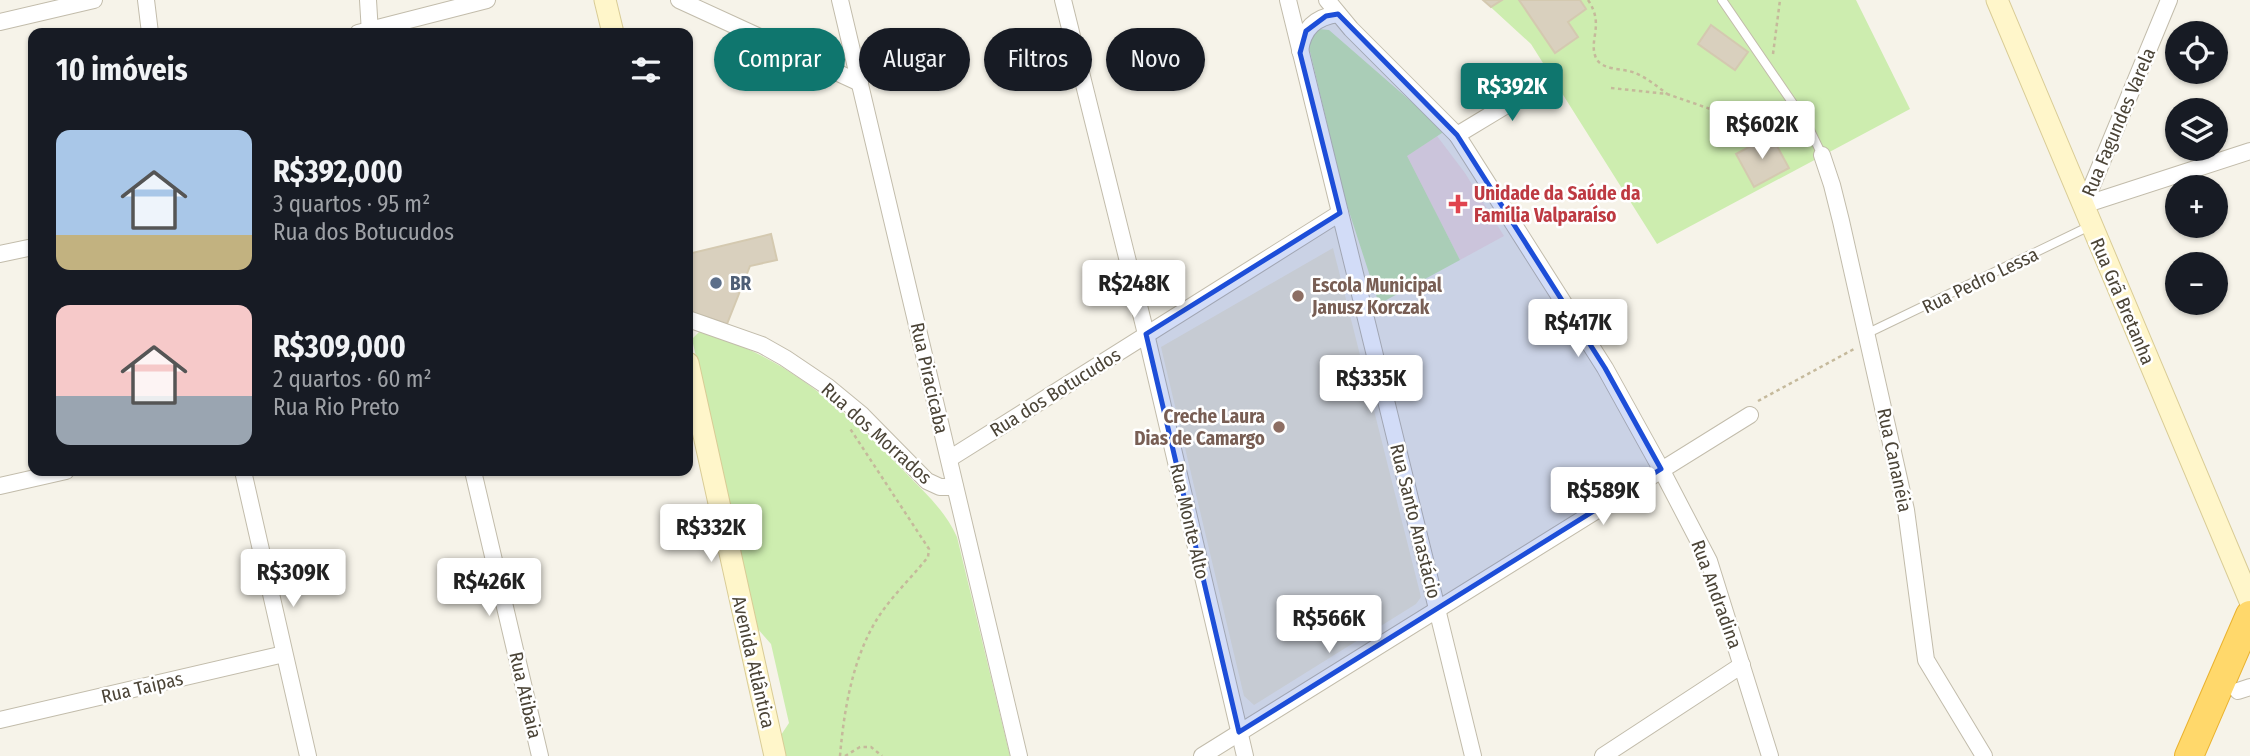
<!DOCTYPE html>
<html lang="pt">
<head>
<meta charset="utf-8">
<style>
  body { margin:0; font-family:"Fira Sans Condensed",sans-serif; background:#20242c; color:#f1f3f6; height:100vh; display:flex; flex-direction:column; font-size:26px; white-space:nowrap }
  * { box-sizing:border-box; margin:0 }
  p { font-size:23px; color:#9ea1a6 }
  .icon { flex:none; width:38px; height:38px; fill:none; stroke:currentColor; stroke-width:2; stroke-linecap:round; stroke-linejoin:round }
  .map { position:relative; flex:1; overflow:hidden }
  .details { position:absolute; left:28px; top:28px; width:665px; height:448px; display:flex; flex-direction:column; background:#171b24; border-radius:14px; box-shadow:0 2px 5px #0004 }
  .details>* { flex:none }
  .top-card { position:absolute; left:714px; top:28px; width:665px; height:63px; display:flex; gap:14px }
  .buttons { position:absolute; left:2165px; top:21px; display:grid; gap:14px }
  .buttons a { display:grid; place-items:center; width:63px; height:63px; border-radius:50%; background:#171b24; box-shadow:0 2px 5px #0004; font-size:35px }
  .price { position:absolute; translate:-50% -60px; padding:0 16px; border-radius:7px; background:#fff; color:#222; font-size:23px; line-height:46px; filter:drop-shadow(0 2px 4px #0008) }
  .price::after { content:''; position:absolute; left:50%; top:42px; width:21px; height:16px; margin-left:-10px; background:inherit; clip-path:polygon(0 0,100% 0,50% 100%) }
  .price.active { background:#0f766e; color:#fff }
  ul { padding:0; list-style:none }
  li { display:flex; align-items:center; gap:21px; height:175px; padding:0 28px }
  li span { display:grid; place-items:center; flex:none; width:196px; height:140px; border-radius:14px; color:#555 }
  li>.icon { margin-inline-start:auto }
  span .icon { width:84px; height:84px; fill:#fffc; stroke-width:1 }
  li b { font-size:30px }
  h2 { display:flex; justify-content:space-between; align-items:center; height:84px; padding:0 28px; font-size:30px }
  .pill { padding:0 24px; border-radius:32px; background:#171b24; box-shadow:0 2px 5px #0004; font-size:24px; line-height:63px }
  .pill.active { background:#0f766e; color:#fff }
  .map>svg:first-child { display:block }
  .education { fill:#f0ead2 }
  .medical { fill:#f7e2dc }
  .green { fill:#cdedaf }
  .building { fill:#d9d0be; stroke:#d4c9b0; stroke-width:2 }
  .lines { fill:none; stroke-linecap:round; stroke-linejoin:round }
  .lane-casing { stroke:#c2bcab; stroke-width:10 }
  .street-casing { stroke:#c2bcab; stroke-width:18 }
  .secondary-casing { stroke:#d9cc96; stroke-width:23 }
  .highway-casing { stroke:#eab22f; stroke-width:30 }
  .path { stroke:#c5b99b; stroke-width:2.5; stroke-dasharray:3.5 3.5; stroke-linecap:butt }
  .lane { stroke:#fff; stroke-width:8 }
  .street { stroke:#fff; stroke-width:16 }
  .secondary { stroke:#fff6ca; stroke-width:21 }
  .highway { stroke:#ffd86b; stroke-width:28 }
  .marked { fill:#1d4ed8; fill-opacity:0.2; stroke:#1d4ed8; stroke-width:5; stroke-linejoin:round }
  .health-dot { fill:#e0444e; stroke:#fff; stroke-width:2.5 }
  .service-dot { fill:#5c6f8a; stroke:#fff; stroke-width:2.5 }
  .education-dot { fill:#8d6e63; stroke:#fff; stroke-width:2.5 }
  .labels { text-anchor:middle; stroke-width:5; stroke-linejoin:round; paint-order:stroke }
  .street-label { font-size:19px; fill:#4b4437; stroke:#fff }
  .health-label { font-size:19px; font-weight:bold; fill:#be3a42; stroke:#fff; text-anchor:start }
  .service-label { font-size:19px; font-weight:bold; fill:#4e5e75; stroke:#fff; text-anchor:start }
  .education-label { font-size:19px; font-weight:bold; fill:#785e54; stroke:#fff; text-anchor:start }
</style>
</head>
<body>
<div class="map">
<svg width="2250" height="756" viewBox="0 0 2250 756">
  <rect width="100%" height="100%" fill="#f6f3e9"/>
  <path class="education" d="M1333 248 1421 597 1416 604 1254 705 1244 696 1161 347Z"/>
  <path class="medical" d="M1437 136 1465 173 1504 236 1460 260 1406 156Z"/>
  <g class="green">
    <path d="M1483 0H1856L1910 109 1657 244 1531 44Z"/>
    <path d="M1319 29 1329 30 1445 131 1407 156 1460 260 1379 304 1345 199 1308 43 1315 32Z"/>
    <path d="M701 330C713 333 725 339 736 344 803 371 854 419 903 470 924 492 945 510 957 537L1010 756H786L781 735 789 723 771 644 757 628 692 339Z"/>
  </g>
  <g class="building">
    <path d="M1483 0H1502L1491 7Z"/>
    <path d="M1519 0H1580L1586 9 1568 22 1578 37 1555 53Z"/>
    <path d="M1711 25 1748 52 1735 70 1698 44Z"/>
    <path d="M1771 135 1789 168 1754 187 1736 154Z"/>
    <path d="M771 234 777 260 750 266 727 324 691 312 688 299V254Z"/>
  </g>
  <g class="lines">
    <g class="lane-casing">
      <g id="lane">
        <path d="M1722 0 1807 124 1822 155"/>
        <path d="M1868 333 2092 225"/>
      </g>
    </g>
    <g class="street-casing">
      <g id="street">
        <path d="M146 0 150 33"/>
        <path d="M368 0 370 33"/>
        <path d="M679 0 860 83"/>
        <path d="M840 0 1019 756"/>
        <path d="M1063 0 1146 334 1245 756"/>
        <path d="M1288 0 1473 756"/>
        <path d="M1327 0 1351 29 1457 135 1605 368 1661 469 1709 561 1770 756"/>
        <path d="M0 22 94 0"/>
        <path d="M358 33 487 0"/>
        <path d="M1300 51C1303 28 1316 17 1338 14"/>
        <path d="M1457 135 1548 80"/>
        <path d="M1822 155 1832 185 1841 221 1906 510 1926 660 1984 756"/>
        <path d="M2084 205 2169 0"/>
        <path d="M2084 205 2250 151"/>
        <path d="M0 254 33 247"/>
        <path d="M688 319 762 345 785 358 828 387 862 415 927 481 940 487H955"/>
        <path d="M949 459 1340 213"/>
        <path d="M243 471 308 756"/>
        <path d="M473 471 540 756"/>
        <path d="M0 486 66 471"/>
        <path d="M2238 691 2250 687"/>
        <path d="M0 720 284 654"/>
        <path d="M1202 756 1750 415"/>
        <path d="M1603 756 1742 665"/>
      </g>
    </g>
    <g class="secondary-casing">
      <g id="secondary">
        <path d="M605 0 613 33"/>
        <path d="M1997 0 2250 601"/>
        <path d="M688 363 775 756"/>
      </g>
    </g>
    <g class="highway-casing">
      <path id="highway" d="M2189 756 2250 615"/>
    </g>
    <g class="path">
      <path d="M1588 0C1605 25 1588 40 1596 58 1602 71 1624 68 1635 73 1647 78 1657 86 1667 94"/>
      <path d="M1773 54 1780 0"/>
      <path d="M1611 88 1667 94 1748 122H1772L1782 126 1795 139 1804 144"/>
      <path d="M1758 401 1854 349"/>
      <path d="M840 756C844 709 853 656 879 616 893 595 912 577 928 557L929 549 849 427"/>
      <path d="M845 756 860 747H871L882 756"/>
    </g>
    <use href="#lane" class="lane"/>
    <use href="#street" class="street"/>
    <use href="#secondary" class="secondary"/>
    <use href="#highway" class="highway"/>
  </g>
  <path class="marked" d="M1338 14 1457 135 1605 368 1661 469 1239 732 1146 334 1340 213 1300 53 1306 31 1326 16Z"/>
  <path class="health-dot" d="M1454.5 193.5h7v7h7v7h-7v7h-7v-7h-7v-7h7z"/>
  <circle class="service-dot" cx="716" cy="283" r="7"/>
  <g class="education-dot">
    <circle cx="1298" cy="296" r="7"/>
    <circle cx="1279" cy="427" r="7"/>
  </g>
  <g class="labels">
    <g class="street-label">
      <text transform="translate(2118 122) rotate(-67)" y="7">Rua Fagundes Varela</text>
      <text transform="translate(1980 280) rotate(-26)" y="7">Rua Pedro Lessa</text>
      <text transform="translate(2123 301) rotate(67)" y="7">Rua Grã Bretanha</text>
      <text transform="translate(930 378) rotate(77)" y="7">Rua Piracicaba</text>
      <text transform="translate(1055 392) rotate(-32)" y="7">Rua dos Botucudos</text>
      <text transform="translate(877 433) rotate(42)" y="7">Rua dos Morrados</text>
      <text transform="translate(1895 460) rotate(78)" y="7">Rua Cananéia</text>
      <text transform="translate(1190 521) rotate(77)" y="7">Rua Monte Alto</text>
      <text transform="translate(1416 521) rotate(76)" y="7">Rua Santo Anastácio</text>
      <text transform="translate(1717 594) rotate(70)" y="7">Rua Andradina</text>
      <text transform="translate(754 662) rotate(77)" y="7">Avenida Atlântica</text>
      <text transform="translate(142 687) rotate(-13)" y="7">Rua Taipas</text>
      <text transform="translate(526 695) rotate(77)" y="7">Rua Atibaia</text>
    </g>
    <g class="health-label">
      <text x="1474" y="200">Unidade da Saúde da<tspan x="1474" dy="22">Família Valparaíso</tspan></text>
    </g>
    <g class="service-label">
      <text x="730" y="290">BR</text>
    </g>
    <g class="education-label">
      <text x="1312" y="292">Escola Municipal<tspan x="1312" dy="22">Janusz Korczak</tspan></text>
      <text x="1265" y="423" text-anchor="end">Creche Laura<tspan x="1265" dy="22">Dias de Camargo</tspan></text>
    </g>
  </g>
</svg>
<div class="buttons">
<a><svg class="icon" aria-label="locate" viewBox="0 0 24 24"><circle cx="12" cy="12" r="6"/><path d="M12 2v4M12 18v4M2 12h4M18 12h4"/></svg></a>
<a><svg class="icon" aria-label="layers" viewBox="0 0 24 24"><path d="M12 4l9 5-9 5-9-5zM3 14l9 5 9-5"/></svg></a>
<a>+</a>
<a>−</a>
</div>
<b class="price active" style="left:1512px;top:123px">R$392K</b>
<b class="price" style="left:1762px;top:161px">R$602K</b>
<b class="price" style="left:1134px;top:320px">R$248K</b>
<b class="price" style="left:1578px;top:359px">R$417K</b>
<b class="price" style="left:1371px;top:415px">R$335K</b>
<b class="price" style="left:1603px;top:527px">R$589K</b>
<b class="price" style="left:711px;top:564px">R$332K</b>
<b class="price" style="left:293px;top:609px">R$309K</b>
<b class="price" style="left:489px;top:618px">R$426K</b>
<b class="price" style="left:1329px;top:655px">R$566K</b>
<div class="top-card">
<a class="pill active">Comprar</a>
<a class="pill">Alugar</a>
<a class="pill">Filtros</a>
<a class="pill">Novo</a>
</div>
<section class="details">
<h2>10 imóveis<svg class="icon" aria-label="filters" viewBox="0 0 24 24"><path d="M4 7h16M4 17h16"/><circle cx="9" cy="7" r="2"/><circle cx="15" cy="17" r="2"/></svg></h2>
<ul>
<li><span style="background:linear-gradient(#a9c7e8 75%,#c2b280 0)"><svg class="icon" aria-label="home" viewBox="0 0 24 24"><path d="M3 11l9-7 9 7M6 9v11h12V9"/></svg></span><div><b>R$392,000</b><p>3 quartos · 95 m²</p><p>Rua dos Botucudos</p></div></li>
<li><span style="background:linear-gradient(#f6c9c9 65%,#9aa5b1 0)"><svg class="icon" aria-label="home" viewBox="0 0 24 24"><path d="M3 11l9-7 9 7M6 9v11h12V9"/></svg></span><div><b>R$309,000</b><p>2 quartos · 60 m²</p><p>Rua Rio Preto</p></div></li>
</ul>
</section>
</div>
</body>
</html>
